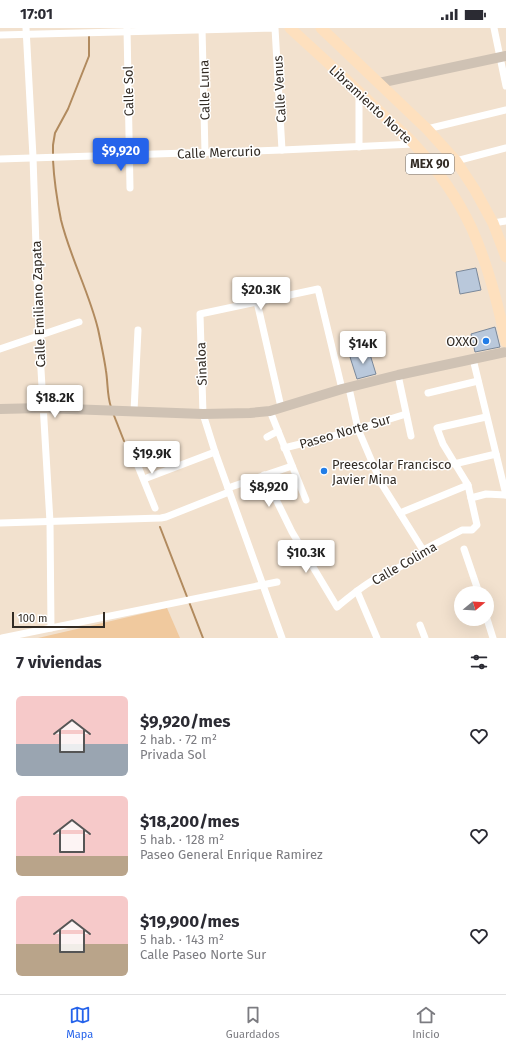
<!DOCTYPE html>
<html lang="es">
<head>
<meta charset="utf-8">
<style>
  body { margin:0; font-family:"Fira Sans",sans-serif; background:#f2f2f3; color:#2b2b33; height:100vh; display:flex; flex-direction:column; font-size:15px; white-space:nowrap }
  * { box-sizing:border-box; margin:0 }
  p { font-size:13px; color:#7c7c81 }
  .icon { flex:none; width:22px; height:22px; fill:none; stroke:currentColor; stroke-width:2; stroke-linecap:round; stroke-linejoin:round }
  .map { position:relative; height:610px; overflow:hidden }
  .panel { display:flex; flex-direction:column; background:#fff; flex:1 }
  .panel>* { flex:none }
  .needle { width:26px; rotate:72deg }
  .tools { position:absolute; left:454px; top:558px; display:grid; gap:8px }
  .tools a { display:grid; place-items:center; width:40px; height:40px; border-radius:50%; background:#fff; box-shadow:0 4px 16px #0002; font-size:20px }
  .scale { position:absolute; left:12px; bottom:10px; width:93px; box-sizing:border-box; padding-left:4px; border:2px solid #322b24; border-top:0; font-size:11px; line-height:14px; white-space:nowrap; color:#322b24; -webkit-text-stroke:3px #fff; paint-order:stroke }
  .price { position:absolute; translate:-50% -34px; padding:0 9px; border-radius:4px; background:#fff; color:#222; font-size:13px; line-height:26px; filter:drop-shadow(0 1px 2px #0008) }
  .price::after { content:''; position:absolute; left:50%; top:24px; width:12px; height:9px; margin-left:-6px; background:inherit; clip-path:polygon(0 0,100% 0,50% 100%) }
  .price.current { background:#2563eb; color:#fff }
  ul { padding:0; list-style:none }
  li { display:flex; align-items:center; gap:12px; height:100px; padding:0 16px }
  li span { display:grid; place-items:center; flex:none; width:112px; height:80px; border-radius:6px; color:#555 }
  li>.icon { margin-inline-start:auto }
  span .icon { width:48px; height:48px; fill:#fffc; stroke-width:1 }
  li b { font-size:17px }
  h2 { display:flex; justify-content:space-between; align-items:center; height:48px; padding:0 16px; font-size:17px }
  .status { display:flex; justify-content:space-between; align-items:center; height:28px; padding:0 20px; background:#fff; direction:ltr }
  .status svg { height:11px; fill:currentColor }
  .menu { display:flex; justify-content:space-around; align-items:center; height:56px; border-top:1px solid #e1e1e2; background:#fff; font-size:11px; color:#7c7c81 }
  .menu a { display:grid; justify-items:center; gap:2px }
  .menu .current { color:#2563eb }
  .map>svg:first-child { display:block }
  .green { fill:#f0c99e }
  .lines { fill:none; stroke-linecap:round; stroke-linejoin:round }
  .stream { stroke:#b18a5e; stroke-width:2 }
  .building { fill:#b9c8db; stroke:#7a889a }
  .street { stroke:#fff; stroke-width:7 }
  .secondary { stroke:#cfc2b4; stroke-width:10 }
  .primary { stroke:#fee0be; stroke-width:11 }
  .poi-dot { fill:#227de7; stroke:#fff; stroke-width:1.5 }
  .labels { text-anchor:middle; stroke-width:3; stroke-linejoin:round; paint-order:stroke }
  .shield { fill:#fff; stroke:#706b66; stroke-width:1 }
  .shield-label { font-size:12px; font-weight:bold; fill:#322b24 }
  .street-label { font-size:13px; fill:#322b24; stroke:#fff }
  .poi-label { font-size:13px; fill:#322b24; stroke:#fff; text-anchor:end }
</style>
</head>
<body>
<div class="status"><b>17:01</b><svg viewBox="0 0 49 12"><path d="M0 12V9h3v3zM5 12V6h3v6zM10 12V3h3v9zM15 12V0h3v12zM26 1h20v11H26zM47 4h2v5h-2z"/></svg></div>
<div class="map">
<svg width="506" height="610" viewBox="0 0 506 610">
  <rect width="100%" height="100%" fill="#f2e1ce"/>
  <path class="green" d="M167 580 180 610H38Z"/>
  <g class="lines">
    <g class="stream">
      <path d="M53 127V117L55 105 68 81 89 28V7"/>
      <path d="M53 132C54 152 57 172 61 192 70 229 89 264 98 301 101 315 104 329 106 343 108 355 107 368 111 379"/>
      <path d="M113 385 124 413"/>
      <path d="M160 499 203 610"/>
    </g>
  </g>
  <g class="building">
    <path d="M476 240 481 262 460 266 456 244Z"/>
    <path d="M495 299 500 319 475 324 471 306Z"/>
    <path d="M369 323 376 346 357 351 350 329Z"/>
  </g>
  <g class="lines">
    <g class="street">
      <path d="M26 0 33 129 39 308 50 494 51 600"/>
      <path d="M127 0 130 160"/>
      <path d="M202 0 205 125"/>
      <path d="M494 0 506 58"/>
      <path d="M0 7 275 0 282 122"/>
      <path d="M427 101 506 82"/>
      <path d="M359 119V63"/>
      <path d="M0 131 282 122 414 116"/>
      <path d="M456 133 506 120"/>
      <path d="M493 195 506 193"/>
      <path d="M257 274 281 379"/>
      <path d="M0 321 79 294"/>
      <path d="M473 331 506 467"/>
      <path d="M398 347 411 408"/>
      <path d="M349 360 358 401 381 455 423 522"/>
      <path d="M428 365 478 353"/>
      <path d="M134 383 138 302"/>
      <path d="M270 383 306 472"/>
      <path d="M267 409 278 403"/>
      <path d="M284 420 345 405 406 386"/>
      <path d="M131 421 155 480"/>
      <path d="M454 436 496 426"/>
      <path d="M264 447 292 504 337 579C349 569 361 559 375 551 390 542 412 537 423 522L462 502H472L477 497 468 457 443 416 437 400 486 389"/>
      <path d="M144 451 215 424"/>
      <path d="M228 460 292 438"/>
      <path d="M471 470 486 466 506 467"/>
      <path d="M400 485 468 457"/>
      <path d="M0 495 161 490 166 489 229 464"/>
      <path d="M464 521 479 565"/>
      <path d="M357 563 377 610"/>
      <path d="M487 591 493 610"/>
      <path d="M420 597 425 610"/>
      <path d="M2 610 277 554"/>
      <path d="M282 610 215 424 203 386 200 286 318 261 342 361"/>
    </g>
    <g class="secondary">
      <path d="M379 55 506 28"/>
      <path d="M0 381 42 380 203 386 250 385 270 383 342 361 398 347 506 324"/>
    </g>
    <g class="primary">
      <path d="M290 0C319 27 350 54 379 83 390 94 403 104 414 116 437 141 458 171 472 201 488 237 498 276 506 314"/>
      <path d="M321 0 427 101 456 133 475 162 493 195 506 229"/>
    </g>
  </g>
  <g class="poi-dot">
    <circle cx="486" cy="313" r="4"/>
    <circle cx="324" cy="443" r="4"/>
  </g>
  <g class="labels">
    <rect class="shield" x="406" y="126" width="48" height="20" rx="3"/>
    <g class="shield-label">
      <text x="430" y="140">MEX 90</text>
    </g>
    <g class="street-label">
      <text transform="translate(279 61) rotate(-93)" y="5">Calle Venus</text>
      <text transform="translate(204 62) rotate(-91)" y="5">Calle Luna</text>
      <text transform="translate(128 63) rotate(-91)" y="5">Calle Sol</text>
      <text transform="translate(371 76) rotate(43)" y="5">Libramiento Norte</text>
      <text transform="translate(219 124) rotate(-2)" y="5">Calle Mercurio</text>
      <text transform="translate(38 276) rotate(-92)" y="5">Calle Emiliano Zapata</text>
      <text transform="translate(201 336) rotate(-92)" y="5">Sinaloa</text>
      <text transform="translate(345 403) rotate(-16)" y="5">Paseo Norte Sur</text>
      <text transform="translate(404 535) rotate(-30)" y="5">Calle Colima</text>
    </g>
    <g class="poi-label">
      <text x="478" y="318">OXXO</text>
      <text x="332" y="441" text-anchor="start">Preescolar Francisco<tspan x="332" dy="15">Javier Mina</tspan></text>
    </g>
  </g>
</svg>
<div class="tools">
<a><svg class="needle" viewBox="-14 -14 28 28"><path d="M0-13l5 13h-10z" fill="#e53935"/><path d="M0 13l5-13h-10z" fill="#7c7c81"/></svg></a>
</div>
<div class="scale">100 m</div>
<b class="price current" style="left:121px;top:144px">$9,920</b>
<b class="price" style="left:261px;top:283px">$20.3K</b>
<b class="price" style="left:363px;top:337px">$14K</b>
<b class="price" style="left:55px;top:391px">$18.2K</b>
<b class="price" style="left:152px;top:447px">$19.9K</b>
<b class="price" style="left:269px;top:480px">$8,920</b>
<b class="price" style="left:306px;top:546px">$10.3K</b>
</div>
<section class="panel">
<h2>7 viviendas<svg class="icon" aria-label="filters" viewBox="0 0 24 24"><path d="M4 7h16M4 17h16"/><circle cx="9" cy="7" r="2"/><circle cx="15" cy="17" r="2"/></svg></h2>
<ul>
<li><span style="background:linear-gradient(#f6c9c9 60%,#9aa5b1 0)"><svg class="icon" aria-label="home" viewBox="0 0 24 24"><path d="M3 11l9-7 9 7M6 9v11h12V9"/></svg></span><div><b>$9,920/mes</b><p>2 hab. · 72 m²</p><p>Privada Sol</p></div><svg class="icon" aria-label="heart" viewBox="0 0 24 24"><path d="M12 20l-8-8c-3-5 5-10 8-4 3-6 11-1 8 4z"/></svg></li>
<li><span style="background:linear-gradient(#f6c9c9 75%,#b9a48a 0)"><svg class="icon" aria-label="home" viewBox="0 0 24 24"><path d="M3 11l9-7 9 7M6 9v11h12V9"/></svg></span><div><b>$18,200/mes</b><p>5 hab. · 128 m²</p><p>Paseo General Enrique Ramirez</p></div><svg class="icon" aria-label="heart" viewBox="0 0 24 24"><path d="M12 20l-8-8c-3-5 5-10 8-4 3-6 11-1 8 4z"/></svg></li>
<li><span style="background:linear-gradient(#f6c9c9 60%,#b9a48a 0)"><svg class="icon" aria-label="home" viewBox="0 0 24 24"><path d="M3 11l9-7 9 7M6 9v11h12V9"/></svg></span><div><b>$19,900/mes</b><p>5 hab. · 143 m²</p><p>Calle Paseo Norte Sur</p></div><svg class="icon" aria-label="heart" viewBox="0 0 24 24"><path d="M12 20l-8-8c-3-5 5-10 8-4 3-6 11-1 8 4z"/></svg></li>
</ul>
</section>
<nav class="menu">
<a class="current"><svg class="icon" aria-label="map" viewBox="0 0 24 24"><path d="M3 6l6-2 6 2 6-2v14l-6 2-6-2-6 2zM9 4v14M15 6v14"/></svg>Mapa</a>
<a><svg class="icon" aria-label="saved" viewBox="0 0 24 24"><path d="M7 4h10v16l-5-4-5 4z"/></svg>Guardados</a>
<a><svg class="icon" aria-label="home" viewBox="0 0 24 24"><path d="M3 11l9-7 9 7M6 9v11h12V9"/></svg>Inicio</a>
</nav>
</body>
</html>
